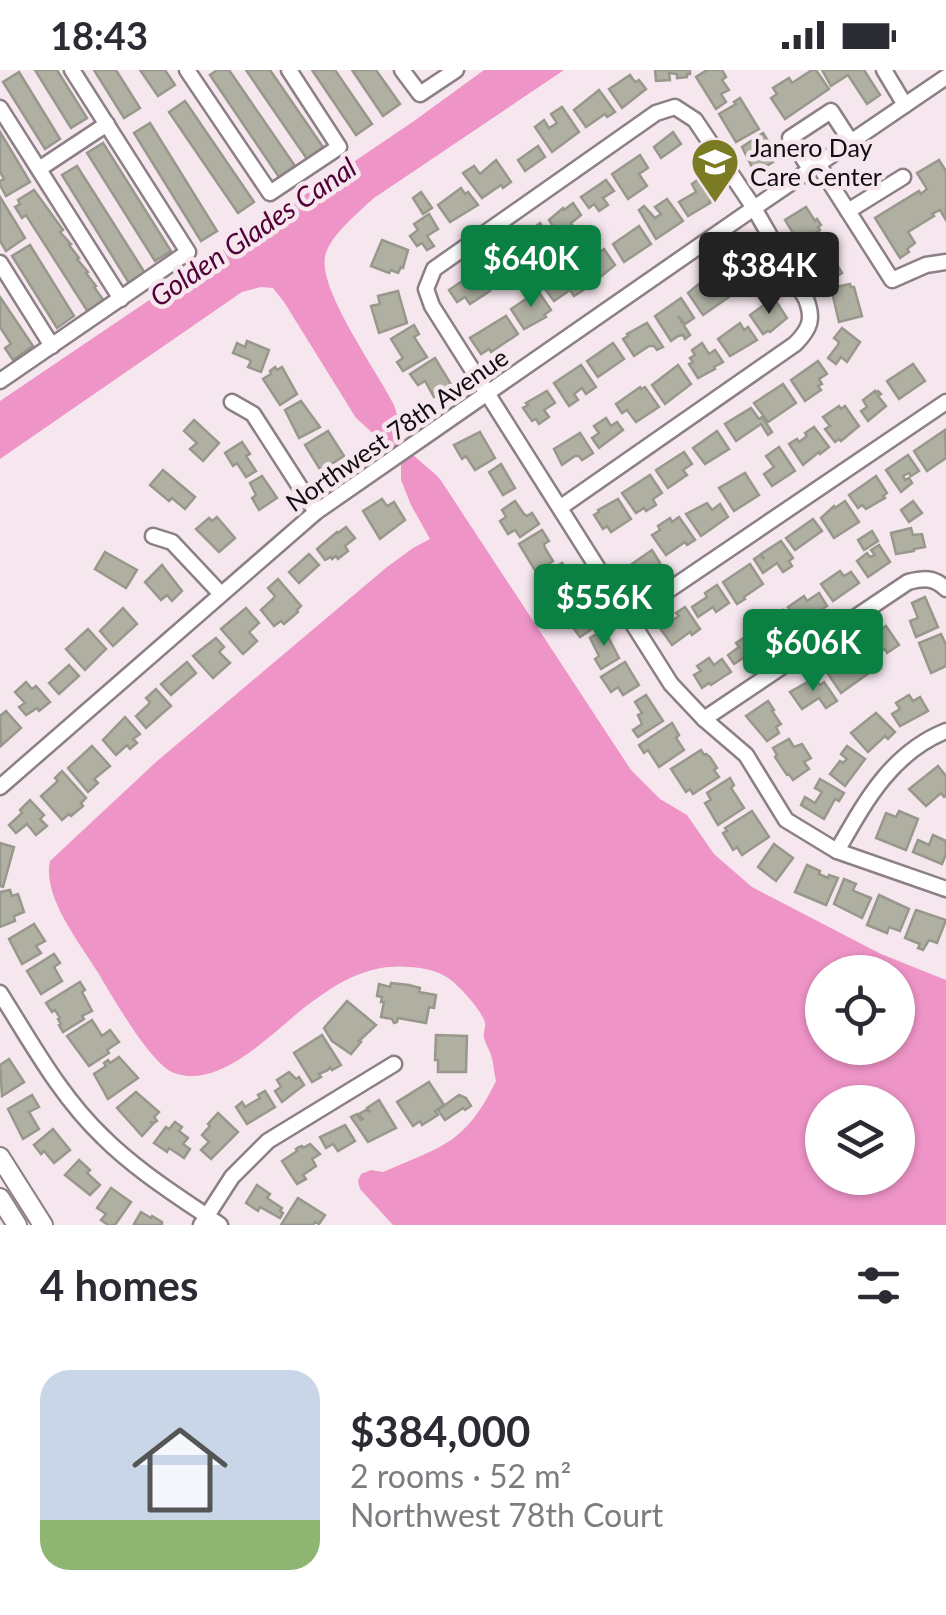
<!DOCTYPE html>
<html lang="en">
<head>
<meta charset="utf-8">
<style>
  body { margin:0; font-family:Lato,sans-serif; background:#f2f2f3; color:#2b2b33; height:100vh; display:flex; flex-direction:column; font-size:38px; white-space:nowrap }
  * { box-sizing:border-box; margin:0 }
  p { font-size:32px; color:#7c7c81 }
  .icon { flex:none; width:55px; height:55px; fill:none; stroke:currentColor; stroke-width:2; stroke-linecap:round; stroke-linejoin:round }
  .map { position:relative; height:1155px; overflow:hidden }
  .sheet { display:flex; flex-direction:column; background:#fff; flex:1 }
  .sheet>* { flex:none }
  .controls { position:absolute; left:805px; top:885px; display:grid; gap:20px }
  .controls a { display:grid; place-items:center; width:110px; height:110px; border-radius:50%; background:#fff; box-shadow:0 2px 8px #0004; font-size:50px }
  .price { position:absolute; translate:-50% -85px; padding:0 22px; border-radius:10px; background:#0b8043; color:#fff; font-size:32px; line-height:65px; filter:drop-shadow(0 2px 5px #0008) }
  .price::after { content:''; position:absolute; left:50%; top:60px; width:30px; height:22px; margin-left:-15px; background:inherit; clip-path:polygon(0 0,100% 0,50% 100%) }
  .price.active { background:#222; color:#fff }
  ul { padding:0; list-style:none }
  li { display:flex; align-items:center; gap:30px; height:250px; padding:0 40px }
  li span { display:grid; place-items:center; flex:none; width:280px; height:200px; border-radius:30px; color:#555 }
  li>.icon { margin-inline-start:auto }
  span .icon { width:120px; height:120px; fill:#fffc; stroke-width:1 }
  li b { font-size:42px }
  h2 { display:flex; justify-content:space-between; align-items:center; height:120px; padding:0 40px; font-size:42px }
  .status { display:flex; justify-content:space-between; align-items:center; height:70px; padding:0 50px; background:#fff; direction:ltr }
  .status svg { height:28px; fill:currentColor }
  .map>svg:first-child { display:block }
  .water { fill:#ef94c7; fill-rule:evenodd }
  .building { fill:#afb0a2; stroke:#97988b; stroke-width:2.5 }
  .lines { fill:none; stroke-linecap:round; stroke-linejoin:round }
  .minor-casing { stroke:#8d7f86; stroke-width:19 }
  .major-casing { stroke:#8d7f86; stroke-width:22 }
  .minor { stroke:#fff; stroke-width:14 }
  .major { stroke:#fff; stroke-width:18 }
  .labels { text-anchor:middle; stroke-width:9; stroke-linejoin:round; paint-order:stroke }
  .poi-label { font-size:25px; fill:#110c0f; stroke:#f6e7ef; text-anchor:start }
  .street-label { font-size:25px; fill:#110c0f; stroke:#f6e7ef }
  .water-label { font-size:28px; font-style:italic; fill:#520038; stroke:#f6e7ef }
</style>
</head>
<body>
<div class="status"><b>18:43</b><svg viewBox="0 0 49 12"><path d="M0 12V9h3v3zM5 12V6h3v6zM10 12V3h3v9zM15 12V0h3v12zM26 1h20v11H26zM47 4h2v5h-2z"/></svg></div>
<div class="map">
<svg width="946" height="1155" viewBox="0 0 946 1155">
  <rect width="100%" height="100%" fill="#f6e7ef"/>
  <path class="water" d="M484 0H564L374 128C359 142 329 166 325 187 319 221 377 301 393 333 399 345 397 359 403 371 410 386 428 396 440 409L631 700 660 729 687 745 714 784 752 817 881 884 946 910V1155H393L360 1119 358 1111 361 1104 371 1100 383 1102C443 1076 465 1074 496 1011 494 1004 494 996 492 989 491 982 485 974 484 967 483 962 486 957 485 953 483 942 461 918 452 911 440 901 425 898 410 897 391 895 374 898 357 905 339 912 321 925 305 937 273 962 220 1020 174 1003 150 994 111 924 97 901 79 872 42 826 50 791L156 692 387 497 413 478 430 469 411 435 401 410V394L388 377 356 348 284 232 273 218 261 217 242 222 0 389V331L414 51ZM822 902H898V978H822ZM822 1032H898V1108H822Z"/>
  <g class="building">
    <path d="M35 0H57L87 48 71 58Z"/>
    <path d="M94 0H116L140 38 124 48Z"/>
    <path d="M140 0H165L175 15 158 26Z"/>
    <path d="M217 0H229L295 96 279 107 210 5Z"/>
    <path d="M246 0H270L323 77 307 89Z"/>
    <path d="M312 0H335L372 54 356 65Z"/>
    <path d="M352 0H376L400 34 383 46Z"/>
    <path d="M655 0H690V4H687V7L677 8V4L669 3 670 10 656 11Z"/>
    <path d="M707 0H722L726 7 722 10 729 20 721 24 726 32 716 39 696 7Z"/>
    <path d="M812 0H816L829 19 785 49 771 28 777 24 773 18 789 8 792 13Z"/>
    <path d="M822 0H864L880 25 867 34 848 5 831 16Z"/>
    <path d="M19 2 60 69 45 79 3 12Z"/>
    <path d="M630 5 635 12 639 10 646 19 622 38 609 19Z"/>
    <path d="M599 20 615 42 607 47 605 44 586 57 574 40Z"/>
    <path d="M740 28 759 59 736 72 719 44 736 34 734 32Z"/>
    <path d="M185 31 254 132 238 143 169 42Z"/>
    <path d="M562 37 579 62 552 82 535 57 544 50 549 58 557 53 551 44Z"/>
    <path d="M150 53 217 161 201 171 134 63Z"/>
    <path d="M0 62 30 112 6 126 0 115V111L4 109 0 102Z"/>
    <path d="M673 62 681 74 661 88 654 77Z"/>
    <path d="M763 63 768 71 762 75 773 92 755 103 742 77Z"/>
    <path d="M103 73 171 181 155 191 87 83Z"/>
    <path d="M538 76 545 87 525 101 518 90Z"/>
    <path d="M640 85 648 98 639 104 647 116 628 129 612 104Z"/>
    <path d="M496 90 511 112 503 118 501 115 482 128 463 103 474 96 480 104Z"/>
    <path d="M939 90 946 101V150L940 140 932 144 934 146 908 162 915 173 907 179 909 182 900 188 875 148 919 121 921 124 927 119 917 103Z"/>
    <path d="M77 96 145 203 129 213 62 105Z"/>
    <path d="M703 106 717 126 709 132 710 133 688 146 679 132 696 122 692 114Z"/>
    <path d="M606 110 614 121 603 128 608 135 599 141 594 134 589 138 581 127Z"/>
    <path d="M461 118 465 124 468 122 478 135 450 152 438 135Z"/>
    <path d="M34 120 63 160 60 162 71 174 69 175 79 188 77 189 88 202 86 203 96 216 94 217 104 231 88 242 26 145 22 148 15 137 20 134 18 130Z"/>
    <path d="M421 122 432 138 423 144 413 128Z"/>
    <path d="M0 127 25 168 6 181 0 171Z"/>
    <path d="M667 129 683 151 656 169 639 140 644 136 655 148 661 144 655 137Z"/>
    <path d="M573 133 581 145 571 153 574 158 564 165 562 161 558 164 549 150 563 138 564 140Z"/>
    <path d="M806 137 815 151 817 149 821 155 818 157 820 160 799 173 785 150Z"/>
    <path d="M429 144 438 159 427 166 434 176 427 180 422 173 417 176 410 166 418 160 414 154Z"/>
    <path d="M540 153 556 176 536 189 530 183 524 187 515 175 534 162 532 159Z"/>
    <path d="M639 156 651 174 624 192 613 174Z"/>
    <path d="M382 170 408 180 403 198 401 197 398 203 391 200 389 203 371 196Z"/>
    <path d="M30 175 74 246 57 258 12 186Z"/>
    <path d="M508 176 521 195 516 199 519 202 511 208 506 203 492 212 480 195Z"/>
    <path d="M827 178 842 203 824 214 810 188Z"/>
    <path d="M604 179 615 195 592 214 576 192 590 182 593 187Z"/>
    <path d="M746 183 759 202 749 209 753 214 736 225 723 207 736 198 738 195 735 190Z"/>
    <path d="M474 198 490 221 470 234 465 227 457 232 449 220 468 207 466 204Z"/>
    <path d="M572 200 585 219 574 226 570 220 554 231 543 216 561 203 563 206Z"/>
    <path d="M715 206 729 227 703 245 688 223 700 213 702 216Z"/>
    <path d="M850 214 851 217H854L862 246 839 252 831 218Z"/>
    <path d="M398 221 407 253 379 263 371 236 380 234 378 226Z"/>
    <path d="M538 221 551 240 544 245 546 247 524 259 511 239Z"/>
    <path d="M0 227 33 276 13 290 5 278 11 274 0 257Z"/>
    <path d="M681 228 694 248 685 254 678 246 690 265 685 269 683 265 678 266 671 271 655 246Z"/>
    <path d="M774 228 787 248 770 262 768 261 763 264 750 245Z"/>
    <path d="M506 246 518 264 491 282 489 279 481 284 470 268Z"/>
    <path d="M647 253 663 277 657 280 654 276H649L634 286 623 269 628 266 627 264Z"/>
    <path d="M740 253 744 260 748 257 757 270 730 286 718 269Z"/>
    <path d="M414 255 419 264 414 267 427 287 403 301 397 292 403 288 391 269Z"/>
    <path d="M842 258 860 272 847 292 841 287 836 294 828 288 838 275 839 272 834 268Z"/>
    <path d="M247 271 269 280 261 302 248 297 251 291 248 289 233 283 237 273 245 277Z"/>
    <path d="M613 273 624 289 598 307 587 291Z"/>
    <path d="M702 273 709 284 715 280 723 292 714 297 715 299 698 308 689 294 693 292 690 288 695 285 692 280Z"/>
    <path d="M435 288 452 316 434 327 425 311 418 315 410 304Z"/>
    <path d="M818 291 827 304 819 309 822 314 818 316 821 320 805 331 791 310Z"/>
    <path d="M913 294 925 311 899 329 887 311Z"/>
    <path d="M581 295 596 317 586 324 582 318 574 324 578 330 569 336 554 313Z"/>
    <path d="M678 295 691 314 665 334 652 315Z"/>
    <path d="M275 297 277 300 282 297 297 324 280 335 263 309 271 304 270 301Z"/>
    <path d="M783 314 796 333 768 352 754 333Z"/>
    <path d="M640 317 641 319 645 317 659 337 636 352 627 340 622 343 616 334Z"/>
    <path d="M547 321 555 333 544 340 549 347 539 354 536 349 532 351 523 338 528 335 526 333Z"/>
    <path d="M875 321 876 323 878 321 881 324 878 326 886 336 868 351 861 341 867 337 863 330Z"/>
    <path d="M301 331 320 357 299 368 285 340Z"/>
    <path d="M839 336 841 339 845 336 859 356 841 371 839 369 835 372 825 359 830 356 823 347Z"/>
    <path d="M751 338 759 349 762 347 772 362 768 365 761 354 736 371 725 354Z"/>
    <path d="M606 348 611 356 617 352 623 360 599 378 592 368 599 363 594 356Z"/>
    <path d="M194 350 219 373 203 391 190 379 197 373 184 361Z"/>
    <path d="M814 357 829 377 820 384 819 382 803 395 789 374 797 369 799 372 807 366 805 363Z"/>
    <path d="M945 360 946 388 927 401 914 381Z"/>
    <path d="M328 361 344 386 321 401 305 375Z"/>
    <path d="M717 361 729 379 705 394 693 378Z"/>
    <path d="M480 362 495 388 475 400 466 386 462 389 454 375Z"/>
    <path d="M580 363 593 383 582 390 579 386H575L562 395 554 379Z"/>
    <path d="M242 372 250 384 246 386 256 401 246 407 237 393 233 396 225 383Z"/>
    <path d="M779 377 795 401 772 416 764 404 774 397 766 386Z"/>
    <path d="M684 382 692 394 683 400 687 405 668 418 656 400Z"/>
    <path d="M908 385 919 401 911 406 909 403 903 406 905 410 909 408 912 413 901 422 886 400Z"/>
    <path d="M501 394 515 418 503 425 489 402Z"/>
    <path d="M163 400 195 427 185 439 172 428 169 431 150 415Z"/>
    <path d="M745 403 759 425 734 441 719 418Z"/>
    <path d="M650 405 662 423 653 429 656 435 646 441 644 438 636 443 622 423Z"/>
    <path d="M262 406 277 428 259 440 252 428 256 425 250 413Z"/>
    <path d="M876 406 887 423 883 426 885 428 866 439 862 435 858 438 849 425Z"/>
    <path d="M382 429 387 436 394 432 405 450 380 469 363 441Z"/>
    <path d="M618 429 631 449 611 462 607 456 603 459 594 445 599 442 598 440Z"/>
    <path d="M515 431 524 444 527 446 532 443 539 454 520 467 515 460 508 464 500 451 506 447 502 440Z"/>
    <path d="M845 431 859 452 834 468 821 448 834 436 835 438Z"/>
    <path d="M913 431 922 443 909 452 901 440Z"/>
    <path d="M707 433 712 440 720 434 728 447 701 466 686 444Z"/>
    <path d="M217 447 235 468 219 482 196 459 209 448 212 451Z"/>
    <path d="M679 447 695 470 687 475 685 472 666 485 652 465 660 460 658 456 670 448 672 452Z"/>
    <path d="M813 449 822 461 795 480 786 468Z"/>
    <path d="M346 457 355 468 345 476 348 481 338 489 336 486 332 489 331 487 325 490 317 479 337 462 338 463Z"/>
    <path d="M911 458 913 465 922 464 925 477 914 479V481L896 484 891 463Z"/>
    <path d="M542 460 549 471 544 474 545 478 553 491 536 502 519 474Z"/>
    <path d="M872 461 878 471 864 480 858 470Z"/>
    <path d="M781 471 793 488 789 491 792 496 783 502 777 493 763 503 754 489 760 485 764 489 761 484Z"/>
    <path d="M879 475 890 492 868 507 857 491 867 483 870 487 875 485 871 480Z"/>
    <path d="M652 480 660 493 638 508 629 496Z"/>
    <path d="M105 482 137 500 126 518 95 499Z"/>
    <path d="M309 484 319 495 299 513 289 502Z"/>
    <path d="M562 493 570 504 567 506 577 522 561 533 553 524 545 529 536 516 551 506 548 502Z"/>
    <path d="M750 494 763 514 744 527 745 529 737 534 723 512Z"/>
    <path d="M162 495 182 521 172 531 167 525 161 530 145 512Z"/>
    <path d="M840 501 844 506 851 502 859 513 833 531 821 514Z"/>
    <path d="M278 509 301 536 297 540 298 542 284 554 281 551 274 556 261 540 273 529 275 526 268 518Z"/>
    <path d="M717 515 729 533 716 542 713 537 698 547 692 537 707 527 705 523Z"/>
    <path d="M819 523 827 536 800 554 788 537 804 526 807 531Z"/>
    <path d="M583 525 588 534 585 536 598 555 580 567 560 540Z"/>
    <path d="M925 527 938 557 916 567 910 551 918 548 912 533Z"/>
    <path d="M685 537 700 559 692 565 690 562 672 575 660 558 679 546 676 543Z"/>
    <path d="M123 538 137 554 113 576 100 561Z"/>
    <path d="M246 538 259 553 249 562 257 571 243 584 221 559Z"/>
    <path d="M783 540 794 557 769 574 758 557Z"/>
    <path d="M886 556 899 575 887 583 885 579 869 588 863 580 877 571 879 568 875 563Z"/>
    <path d="M88 559 106 579 85 600 66 579Z"/>
    <path d="M604 559 619 588 601 599 595 589 599 586 590 568Z"/>
    <path d="M751 563 763 579 751 588 749 584 734 594 728 585 739 577 736 573Z"/>
    <path d="M941 564 946 575V596L931 603 919 573Z"/>
    <path d="M216 568 224 577 219 582 230 593 213 608 193 586Z"/>
    <path d="M852 579 869 603 841 623 824 598Z"/>
    <path d="M709 588 714 595 722 589 731 602 711 615 709 613 702 618 694 605 701 601 697 596Z"/>
    <path d="M187 592 196 603 171 625 161 614Z"/>
    <path d="M625 592 639 615 623 625 618 617 611 622 601 607Z"/>
    <path d="M69 595 79 606 59 624 49 613Z"/>
    <path d="M815 608 820 615 824 612 837 631 826 638 819 628 802 639 790 622Z"/>
    <path d="M26 612 32 619 36 616 50 632 39 641 37 638 26 645 19 637 25 633 15 622Z"/>
    <path d="M156 619 171 636 146 658 136 646 148 635 150 632 146 628Z"/>
    <path d="M646 625 663 651 638 667 633 660 642 654 638 645 642 643 635 632Z"/>
    <path d="M909 625 913 631 920 627 928 641 900 656 892 644 900 639 896 633Z"/>
    <path d="M768 631 774 640 772 641 781 654 776 657 779 663 767 671 746 646Z"/>
    <path d="M6 641 21 658 1 676 0 646Z"/>
    <path d="M876 643 895 662 888 669 885 666 868 682 851 663Z"/>
    <path d="M125 647 140 664 133 669 137 673 130 679 127 675 116 685 103 670Z"/>
    <path d="M672 653 679 665 676 668 684 680 659 697 648 680 644 683 639 675Z"/>
    <path d="M789 669 794 677 802 674 811 688 804 692 809 699 793 710 789 704 787 705 775 687 777 685 773 678Z"/>
    <path d="M92 676 110 696 94 709 98 713 88 722 68 698Z"/>
    <path d="M847 676 865 689 845 716 830 704 840 691 843 693 847 689 841 684Z"/>
    <path d="M701 680 704 685 706 684 710 687 717 698 714 700 719 707 693 724 690 719 686 722 671 699Z"/>
    <path d="M938 696 946 706V726L944 727 941 723 926 736 909 719Z"/>
    <path d="M62 701 86 728 81 733 83 736 71 746 69 744 62 750 41 726 58 711 55 708Z"/>
    <path d="M730 708 734 715 731 718 744 738 718 755 705 733 711 730 707 723Z"/>
    <path d="M820 709 844 723 839 731 835 729 824 749 801 735 805 727 815 733 822 722 815 718Z"/>
    <path d="M30 730 44 745 40 749 47 756 36 765 27 754 16 763 9 755 22 743 20 740Z"/>
    <path d="M752 741 769 767 742 785 737 777 733 780 723 763 727 761 725 758Z"/>
    <path d="M899 741 918 749 906 780 876 768 886 743 896 747Z"/>
    <path d="M933 765 946 771V784L942 794 913 782 918 770 929 775Z"/>
    <path d="M0 773 14 777 3 817 0 816Z"/>
    <path d="M774 774 793 788 776 811 758 797Z"/>
    <path d="M807 795 820 801 819 804 828 808 829 805 838 808 826 835 795 822Z"/>
    <path d="M844 809 856 814 853 820 856 822 871 828 862 848 834 834Z"/>
    <path d="M10 820 12 826 18 824 24 842 14 846 15 851 0 857V822Z"/>
    <path d="M879 825 909 839 900 861 889 857 887 863 867 855Z"/>
    <path d="M916 840 946 850 937 873 929 870 923 880 918 878 920 874 905 868Z"/>
    <path d="M34 854 45 871 36 876 41 883 22 894 9 869Z"/>
    <path d="M54 884 60 893 54 897 62 911 41 924 27 901Z"/>
    <path d="M80 912 85 920 82 922 92 941 82 946 84 949 63 962 59 955 61 954 58 949 60 948 55 940 52 942 46 933Z"/>
    <path d="M391 913 409 915 420 918 419 922 436 925 434 938 429 937 426 953 398 948 397 952 394 953 392 949 381 947 384 932H381L382 927 377 926 379 914 390 917Z"/>
    <path d="M347 931 376 955 359 971 361 972 351 984 332 971 324 958Z"/>
    <path d="M92 950 102 966 110 960 119 972 107 980 109 983 89 996 67 966Z"/>
    <path d="M322 965 341 995 332 1000 330 997 328 1000 319 1004 321 1007 312 1012 294 983Z"/>
    <path d="M436 965 467 966 466 1002H438V990H435Z"/>
    <path d="M119 987 138 1008 108 1029 94 1004 106 996 104 993 108 990 110 993Z"/>
    <path d="M9 989 24 1012 2 1026 0 995Z"/>
    <path d="M289 1002 296 1009 299 1007 304 1015 282 1032 275 1021 281 1017 277 1010Z"/>
    <path d="M429 1012 444 1035 435 1041 438 1045 422 1055 420 1051 413 1056 397 1032Z"/>
    <path d="M265 1021 275 1037 247 1054 236 1037 242 1032 245 1037 260 1028 258 1025Z"/>
    <path d="M136 1022 159 1042 154 1047 157 1051 154 1053 150 1052 153 1054 142 1066 117 1038Z"/>
    <path d="M32 1025 39 1037 29 1042 39 1059 23 1069 8 1039Z"/>
    <path d="M459 1025 466 1028 471 1036 465 1040 463 1038 445 1050 438 1040Z"/>
    <path d="M379 1030 396 1058 368 1072 351 1047 357 1044 361 1050 363 1049 359 1044 366 1040 370 1042 367 1038Z"/>
    <path d="M218 1043 238 1062 211 1089 201 1080 209 1072 202 1065 210 1056 208 1054Z"/>
    <path d="M175 1052 182 1057 179 1061 188 1068 183 1074 190 1079 184 1088 169 1078 167 1082 154 1073 166 1057 169 1059Z"/>
    <path d="M345 1055 355 1071 338 1081 333 1074 326 1078 320 1067Z"/>
    <path d="M53 1059 70 1080 54 1093 44 1081 41 1084 34 1075Z"/>
    <path d="M310 1074 320 1084 312 1089 316 1096 303 1105 306 1109 297 1114 282 1091 297 1081 296 1079 299 1077 302 1076 303 1078Z"/>
    <path d="M79 1090 90 1100 87 1103 100 1115 90 1125 65 1105Z"/>
    <path d="M257 1115 270 1124 267 1128 282 1138 280 1141 283 1143 280 1148 260 1137 258 1141 246 1133Z"/>
    <path d="M111 1118 131 1132 115 1155H108L101 1150 106 1144 97 1138Z"/>
    <path d="M298 1128 325 1145 319 1154 315 1152 313 1155H281Z"/>
    <path d="M141 1142 151 1148 152 1146 162 1152V1155H136L134 1154Z"/>
  </g>
  <g class="lines">
    <g class="minor-casing">
      <g id="minor">
        <path d="M187 0 270 123 339 77 289 0"/>
        <path d="M402 0 420 24 456 0"/>
        <path d="M884 0 905 35"/>
        <path d="M0 38 121 229"/>
        <path d="M818 94 848 141"/>
        <path d="M39 99 107 54"/>
        <path d="M810 99 790 68 831 41 851 72"/>
        <path d="M903 107 848 141 892 210 926 195 946 192"/>
        <path d="M0 193 52 276"/>
        <path d="M0 311 188 182 72 0"/>
        <path d="M232 332 253 344 316 442"/>
        <path d="M561 437 795 274C810 259 814 249 806 229L754 138 695 50 675 37 656 43 434 199 426 219 432 236 671 614 704 649 746 685 786 750 837 781 946 819"/>
        <path d="M153 466 172 472 220 523"/>
        <path d="M629 547 946 332"/>
        <path d="M704 649 908 512C924 508 934 507 946 519"/>
        <path d="M0 717 316 442 754 138 946 7"/>
        <path d="M837 781C865 732 891 683 946 661"/>
        <path d="M0 923C31 972 60 1026 103 1067 137 1101 181 1128 220 1155"/>
        <path d="M201 1155 232 1107 268 1071 394 994"/>
      </g>
    </g>
    <g class="major-casing">
      <g id="major">
        <path d="M0 1087 43 1155"/>
        <path d="M0 1128 17 1155"/>
      </g>
    </g>
    <use href="#minor" class="minor"/>
    <use href="#major" class="major"/>
  </g>
  <defs>
    <g id="school-pin" transform="scale(2.5)"><path d="M0 17L-7.5 6A9.5 9.5 0 1 1 7.5 6Z" fill="#7b7b23" stroke="#f6e7ef"/><path d="M0-5L7-2L0 1L-7-2ZM-4 1L0 2.5L4 1V4Q0 6-4 4Z" fill="#fff"/></g>
  </defs>
  <g fill-rule="evenodd">
    <use href="#school-pin" x="715" y="92"/>
  </g>
  <g class="labels">
    <g class="poi-label">
      <text x="750" y="87">Janero Day<tspan x="750" dy="29">Care Center</tspan></text>
    </g>
    <g class="street-label">
      <text transform="translate(397 360) rotate(-35)" y="9">Northwest 78th Avenue</text>
    </g>
    <g class="water-label">
      <text transform="translate(253 162) rotate(-34)" y="10">Golden Glades Canal</text>
    </g>
  </g>
</svg>
<div class="controls">
<a><svg class="icon" aria-label="locate" viewBox="0 0 24 24"><circle cx="12" cy="12" r="6"/><path d="M12 2v4M12 18v4M2 12h4M18 12h4"/></svg></a>
<a><svg class="icon" aria-label="layers" viewBox="0 0 24 24"><path d="M12 4l9 5-9 5-9-5zM3 14l9 5 9-5"/></svg></a>
</div>
<b class="price" style="left:531px;top:240px">$640K</b>
<b class="price active" style="left:769px;top:247px">$384K</b>
<b class="price" style="left:604px;top:579px">$556K</b>
<b class="price" style="left:813px;top:624px">$606K</b>
</div>
<section class="sheet">
<h2>4 homes<svg class="icon" aria-label="filters" viewBox="0 0 24 24"><path d="M4 7h16M4 17h16"/><circle cx="9" cy="7" r="2"/><circle cx="15" cy="17" r="2"/></svg></h2>
<ul>
<li><span style="background:linear-gradient(#c9d6e8 75%,#8fb573 0)"><svg class="icon" aria-label="home" viewBox="0 0 24 24"><path d="M3 11l9-7 9 7M6 9v11h12V9"/></svg></span><div><b>$384,000</b><p>2 rooms · 52 m²</p><p>Northwest 78th Court</p></div></li>
</ul>
</section>
</body>
</html>
